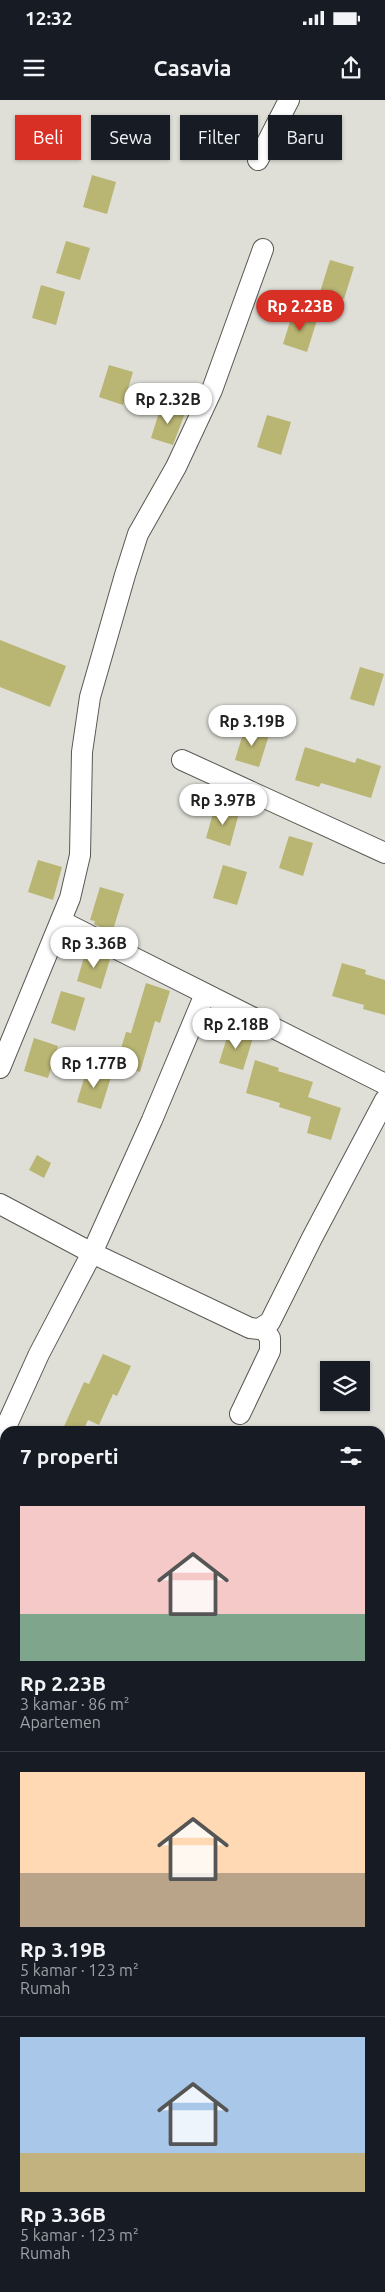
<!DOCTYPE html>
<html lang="id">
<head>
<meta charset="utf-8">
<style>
  body { margin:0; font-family:Ubuntu,sans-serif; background:#20242c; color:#f1f3f6; height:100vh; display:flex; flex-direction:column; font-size:19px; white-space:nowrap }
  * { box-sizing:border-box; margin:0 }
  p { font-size:16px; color:#9ea1a6 }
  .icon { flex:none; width:28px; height:28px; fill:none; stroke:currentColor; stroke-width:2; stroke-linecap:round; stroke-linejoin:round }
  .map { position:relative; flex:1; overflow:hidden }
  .sheet { position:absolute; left:0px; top:1326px; width:385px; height:866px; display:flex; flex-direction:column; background:#171b24; border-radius:15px 15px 0 0; box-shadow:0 1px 4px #0004 }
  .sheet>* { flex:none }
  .hud { position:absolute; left:15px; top:15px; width:355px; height:45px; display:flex; gap:10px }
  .controls { position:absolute; left:320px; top:1261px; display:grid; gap:10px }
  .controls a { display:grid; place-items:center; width:50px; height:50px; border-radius:0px; background:#171b24; box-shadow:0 1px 4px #0004; font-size:25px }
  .price { position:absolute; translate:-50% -42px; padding:0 11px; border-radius:18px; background:#fff; color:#222; font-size:16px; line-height:32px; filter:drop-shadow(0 1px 2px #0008) }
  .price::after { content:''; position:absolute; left:50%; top:30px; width:15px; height:11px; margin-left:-8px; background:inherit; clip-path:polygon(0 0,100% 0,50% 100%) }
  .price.selected { background:#d93025; color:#fff }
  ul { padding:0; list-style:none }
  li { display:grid; align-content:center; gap:10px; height:265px; padding:0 20px }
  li+li { border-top:1px solid #363941 }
  li span { display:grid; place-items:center; height:155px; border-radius:0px; color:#555 }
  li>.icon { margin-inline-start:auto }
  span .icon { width:90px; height:90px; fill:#fffc; stroke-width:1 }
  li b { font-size:21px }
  h2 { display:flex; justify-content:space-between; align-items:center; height:60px; padding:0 20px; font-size:21px }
  .pill { padding:0 18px; border-radius:0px; background:#171b24; box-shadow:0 1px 4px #0004; font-size:18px; line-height:45px }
  .pill.selected { background:#d93025; color:#fff }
  .status { display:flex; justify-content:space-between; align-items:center; height:35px; padding:0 25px; background:#171b24; direction:ltr }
  .status svg { height:14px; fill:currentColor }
  header { display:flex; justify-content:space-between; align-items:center; height:65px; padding:0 20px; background:#171b24; font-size:22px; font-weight:700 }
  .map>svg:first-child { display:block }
  .building { fill:#b9b573 }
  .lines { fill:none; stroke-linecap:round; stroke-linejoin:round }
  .street-casing { stroke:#595953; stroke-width:22 }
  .street { stroke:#fff; stroke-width:20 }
</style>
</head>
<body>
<div class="status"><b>12:32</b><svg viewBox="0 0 49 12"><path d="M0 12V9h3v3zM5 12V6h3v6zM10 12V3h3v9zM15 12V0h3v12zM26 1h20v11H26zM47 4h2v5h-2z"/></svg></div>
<header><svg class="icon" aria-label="menu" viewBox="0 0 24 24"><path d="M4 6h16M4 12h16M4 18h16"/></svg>Casavia<svg class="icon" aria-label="share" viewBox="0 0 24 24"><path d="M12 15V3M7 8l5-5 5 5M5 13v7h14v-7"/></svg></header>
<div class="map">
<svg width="385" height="2192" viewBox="0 0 385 2192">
  <rect width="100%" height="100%" fill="#dfdfd8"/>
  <g class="building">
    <path d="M92 75 116 82 107 114 83 107Z"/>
    <path d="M66 141 90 148 80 180 56 173Z"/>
    <path d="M330 160 354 167 344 199 320 192Z"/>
    <path d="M41 185 65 192 56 225 32 218Z"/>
    <path d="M293 212 317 220 307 252 283 244Z"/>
    <path d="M109 265 133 272 123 305 99 297Z"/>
    <path d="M161 306 185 313 173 345 151 338Z"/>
    <path d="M267 315 291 322 281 355 257 347Z"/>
    <path d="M0 540 66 566 50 607 0 587Z"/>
    <path d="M360 567 384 574 374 606 350 599Z"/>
    <path d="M245 627 269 635 259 667 235 660Z"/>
    <path d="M305 647 355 663 357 658 381 666 371 698 321 683 319 687 295 680Z"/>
    <path d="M215 706 239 713 230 746 206 738Z"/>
    <path d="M289 736 313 743 303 776 279 768Z"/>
    <path d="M38 760 62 767 53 800 28 792Z"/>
    <path d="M223 765 247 772 237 805 213 798Z"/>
    <path d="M100 787 124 794 112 833 94 824 95 821 90 820Z"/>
    <path d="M87 847 110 859 101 889 77 881Z"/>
    <path d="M342 863 366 870 365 874 385 880V915L363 909 364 905 332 896Z"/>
    <path d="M146 883 170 891 160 923 155 921 140 972 116 965 126 932 131 933Z"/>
    <path d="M61 891 85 898 75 931 51 923Z"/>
    <path d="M229 931 253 938 243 970 219 963Z"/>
    <path d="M34 938 58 946 48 978 24 971Z"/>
    <path d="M255 960 279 968 278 971 313 982 308 997 341 1008 331 1040 307 1033 311 1017 279 1007 280 1003 246 993Z"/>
    <path d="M87 969 111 977 101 1009 77 1002Z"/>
    <path d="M37 1055 51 1063 44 1078 29 1070Z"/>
    <path d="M103 1254 131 1266 117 1296 113 1294 99 1325 88 1320 83 1331H62L84 1282 89 1284Z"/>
  </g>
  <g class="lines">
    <g class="street-casing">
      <g id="street">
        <path d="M258 60 289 0"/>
        <path d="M182 660 385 753"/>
        <path d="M61 821 385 984"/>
        <path d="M0 968 70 798 80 755 82 652 90 597 125 475 138 434 176 367 212 290 263 149"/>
        <path d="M0 1104 92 1153 152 1020 205 894"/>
        <path d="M240 1314 270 1251V1238L263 1228"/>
        <path d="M0 1340 39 1254 92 1153 250 1228 259 1229 270 1222 312 1138 385 1000"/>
        <path d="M0 1774 5 1777"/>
        <path d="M0 2188 12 2192"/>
        <path d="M378 2190 385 2192"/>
      </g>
    </g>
    <use href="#street" class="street"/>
  </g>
</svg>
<div class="controls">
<a><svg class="icon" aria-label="layers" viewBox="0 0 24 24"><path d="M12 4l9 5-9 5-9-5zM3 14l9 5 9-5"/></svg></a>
</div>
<b class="price selected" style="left:300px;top:232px">Rp 2.23B</b>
<b class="price" style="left:168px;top:325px">Rp 2.32B</b>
<b class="price" style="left:252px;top:647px">Rp 3.19B</b>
<b class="price" style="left:223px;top:726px">Rp 3.97B</b>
<b class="price" style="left:94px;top:869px">Rp 3.36B</b>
<b class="price" style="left:236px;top:950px">Rp 2.18B</b>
<b class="price" style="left:94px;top:989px">Rp 1.77B</b>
<div class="hud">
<a class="pill selected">Beli</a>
<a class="pill">Sewa</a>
<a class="pill">Filter</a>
<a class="pill">Baru</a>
</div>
<section class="sheet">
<h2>7 properti<svg class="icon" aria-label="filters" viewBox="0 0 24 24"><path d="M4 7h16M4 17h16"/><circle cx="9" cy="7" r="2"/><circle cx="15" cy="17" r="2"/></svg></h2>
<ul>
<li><span style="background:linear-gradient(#f6c9c9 70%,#7fa58c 0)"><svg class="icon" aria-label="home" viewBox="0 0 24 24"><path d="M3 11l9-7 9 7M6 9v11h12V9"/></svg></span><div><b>Rp 2.23B</b><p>3 kamar · 86 m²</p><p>Apartemen</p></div></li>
<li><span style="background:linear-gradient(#ffd9b3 65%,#b9a48a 0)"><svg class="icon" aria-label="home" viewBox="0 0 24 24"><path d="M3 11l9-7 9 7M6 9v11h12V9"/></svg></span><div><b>Rp 3.19B</b><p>5 kamar · 123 m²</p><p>Rumah</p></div></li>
<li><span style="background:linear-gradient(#a9c7e8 75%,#c2b280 0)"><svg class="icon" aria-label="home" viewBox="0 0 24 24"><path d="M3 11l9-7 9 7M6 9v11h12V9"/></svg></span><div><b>Rp 3.36B</b><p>5 kamar · 123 m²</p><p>Rumah</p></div></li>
</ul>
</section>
</div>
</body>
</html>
